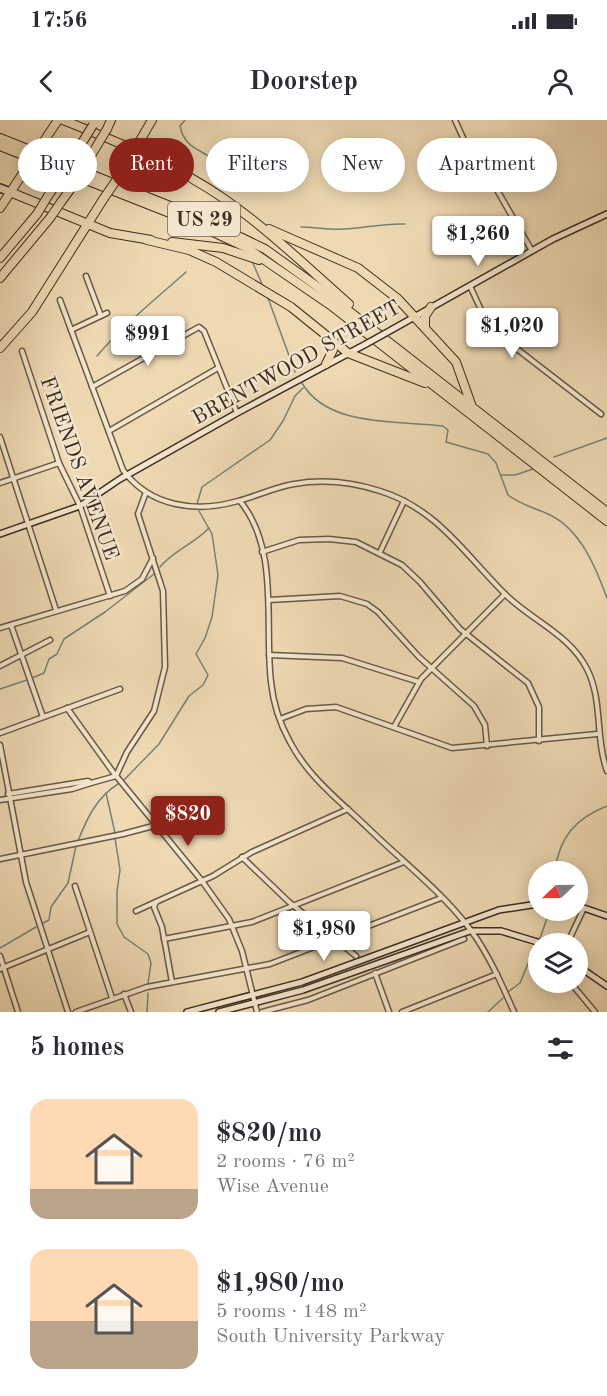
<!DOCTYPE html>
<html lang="en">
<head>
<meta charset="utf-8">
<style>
  body { margin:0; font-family:"Old Standard TT",serif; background:#f2f2f3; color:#2b2b33; height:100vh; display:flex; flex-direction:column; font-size:22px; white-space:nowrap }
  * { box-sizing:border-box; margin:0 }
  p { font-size:20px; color:#7c7c81 }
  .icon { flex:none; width:33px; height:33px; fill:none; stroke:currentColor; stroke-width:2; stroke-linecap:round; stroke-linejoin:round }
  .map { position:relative; height:892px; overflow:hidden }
  .sheet { display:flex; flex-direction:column; background:#fff; flex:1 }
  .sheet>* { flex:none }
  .banner { position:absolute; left:18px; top:18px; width:572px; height:54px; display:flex; gap:12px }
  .needle { width:39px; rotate:248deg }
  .buttons { position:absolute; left:528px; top:741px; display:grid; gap:12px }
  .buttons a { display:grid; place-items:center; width:60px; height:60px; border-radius:50%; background:#fff; box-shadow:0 3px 15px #0003; font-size:30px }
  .price { position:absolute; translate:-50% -51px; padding:0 14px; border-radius:6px; background:#fff; color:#222; font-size:20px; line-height:39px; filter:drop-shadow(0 2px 3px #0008) }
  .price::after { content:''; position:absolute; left:50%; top:36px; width:18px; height:14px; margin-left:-9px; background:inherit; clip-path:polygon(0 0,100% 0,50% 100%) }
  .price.current { background:#8f2418; color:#fff }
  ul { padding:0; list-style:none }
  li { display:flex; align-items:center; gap:18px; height:150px; padding:0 30px }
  li span { display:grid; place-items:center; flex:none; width:168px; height:120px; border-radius:18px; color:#555 }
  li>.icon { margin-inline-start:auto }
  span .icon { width:72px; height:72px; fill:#fffc; stroke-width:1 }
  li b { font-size:26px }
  h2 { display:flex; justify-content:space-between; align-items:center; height:72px; padding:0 30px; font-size:26px }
  .pill { padding:0 21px; border-radius:27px; background:#fff; box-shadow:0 3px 15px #0003; font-size:21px; line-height:54px }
  .pill.current { background:#8f2418; color:#fff }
  .status { display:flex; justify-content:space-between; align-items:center; height:42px; padding:0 30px; background:#fff; direction:ltr }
  .status svg { height:16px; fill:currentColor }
  header { display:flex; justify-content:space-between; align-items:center; height:78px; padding:0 30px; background:#fff; font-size:27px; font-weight:700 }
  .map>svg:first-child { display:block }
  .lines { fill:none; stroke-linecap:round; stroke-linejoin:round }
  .stream { stroke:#748276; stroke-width:1.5 }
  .minor-casing { stroke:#685947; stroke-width:7 }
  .secondary-casing { stroke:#3c2e23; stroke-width:8 }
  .trunk-casing { stroke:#3c2e23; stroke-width:10 }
  .motorway-casing { stroke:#3c2e23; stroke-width:10 }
  .minor { stroke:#f4e6ce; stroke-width:4 }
  .secondary { stroke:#f4e6ce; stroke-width:5 }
  .trunk { stroke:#eed9b3; stroke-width:7 }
  .motorway { stroke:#eed9b3; stroke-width:8 }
  .secondary-bridge-casing { stroke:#3c2e23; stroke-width:8; stroke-linecap:butt }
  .motorway-bridge-casing { stroke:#3c2e23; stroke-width:10; stroke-linecap:butt }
  .secondary-bridge { stroke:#f4e6ce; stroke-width:5 }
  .motorway-bridge { stroke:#eed9b3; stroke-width:8 }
  .labels { text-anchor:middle; stroke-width:4.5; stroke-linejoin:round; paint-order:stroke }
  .shield { fill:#f4e6ce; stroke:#736556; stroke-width:1.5 }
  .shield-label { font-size:20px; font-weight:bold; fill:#3c2e23 }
  .street-label { font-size:21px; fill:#3c2e23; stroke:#f4e6ce }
</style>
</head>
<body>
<div class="status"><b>17:56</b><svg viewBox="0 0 49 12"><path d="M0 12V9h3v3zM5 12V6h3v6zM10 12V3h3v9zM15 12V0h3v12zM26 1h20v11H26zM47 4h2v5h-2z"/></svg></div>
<header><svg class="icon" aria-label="back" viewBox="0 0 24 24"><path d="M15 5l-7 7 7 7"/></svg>Doorstep<svg class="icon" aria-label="person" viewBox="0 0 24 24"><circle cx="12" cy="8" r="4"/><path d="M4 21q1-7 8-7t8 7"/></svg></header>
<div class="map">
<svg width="607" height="892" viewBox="0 0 607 892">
  <rect width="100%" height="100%" fill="#eed9b3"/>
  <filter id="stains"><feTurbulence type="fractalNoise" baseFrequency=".00333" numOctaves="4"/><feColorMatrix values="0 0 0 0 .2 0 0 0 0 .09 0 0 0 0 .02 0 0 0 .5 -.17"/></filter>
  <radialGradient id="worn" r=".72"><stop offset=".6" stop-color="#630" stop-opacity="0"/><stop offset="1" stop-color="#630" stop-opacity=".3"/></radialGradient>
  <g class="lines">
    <g class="stream">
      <path d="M185 0 180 6C186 33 205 28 219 45 224 52 226 63 229 71"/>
      <path d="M301 107C316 107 330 110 344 109 365 108 384 103 405 104"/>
      <path d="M252 141 262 164"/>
      <path d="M268 178 295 252"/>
      <path d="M97 236C123 205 156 179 186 152"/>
      <path d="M302 263C328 308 398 300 443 306L448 310 446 322 488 334 496 343 508 375C521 385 536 388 550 395 581 410 596 448 607 478"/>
      <path d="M554 337 607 318"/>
      <path d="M501 355H515L533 349"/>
      <path d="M197 384 202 367 270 320 283 301 295 276 303 268"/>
      <path d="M160 447C174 430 194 424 209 408"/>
      <path d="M32 558 44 553 49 539 57 534 64 519 105 492 154 454"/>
      <path d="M0 569 27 560"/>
      <path d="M124 660 159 624 189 576 203 565 208 555 196 534 205 518 212 497 218 455 212 414 199 391"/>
      <path d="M106 673 115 713"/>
      <path d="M115 718 120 750 117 771V804L124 817 148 834 151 843 148 863"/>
      <path d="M78 721C87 698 97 677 118 664"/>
      <path d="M555 752C559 717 575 699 607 686"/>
      <path d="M41 804 49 800 51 787 68 763 76 726"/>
      <path d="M540 818 550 790"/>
      <path d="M0 828 36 807"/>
      <path d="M508 872 520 863 535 827"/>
      <path d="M147 892 148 873"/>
      <path d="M488 892 503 878"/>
    </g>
    <g class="minor-casing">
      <g id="minor">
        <path d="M455 0 464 20 485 49 532 131"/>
        <path d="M86 156 101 196"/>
        <path d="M470 166 482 192 499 215 601 294"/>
        <path d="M60 180 123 350C150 387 196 393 238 381 257 376 275 367 294 364 323 359 352 362 380 371 438 389 466 436 507 476 533 501 570 515 587 549 603 580 595 618 607 651"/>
        <path d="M71 210 107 193"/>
        <path d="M22 231 59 343 80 386 110 476"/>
        <path d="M92 267 199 207 204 211 237 293"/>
        <path d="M109 311 218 248"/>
        <path d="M0 317 56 490"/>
        <path d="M0 363 59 343"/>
        <path d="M240 381C280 430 264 504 271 562 273 582 280 604 290 622 308 657 341 682 369 709 405 744 449 777 477 819 492 842 503 867 514 892"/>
        <path d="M262 432 299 420 329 419 356 422 402 445 420 462 460 509 528 563 539 587V621"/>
        <path d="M380 432 404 381"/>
        <path d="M269 480 340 476 367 484 378 492 419 537 474 586 485 605 487 626"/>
        <path d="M11 505 43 597"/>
        <path d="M0 508 125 471 142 459 153 438"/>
        <path d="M269 535 342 538 419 562"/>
        <path d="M0 546 50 520"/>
        <path d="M67 588 113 652 202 761 229 799 242 831 257 892"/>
        <path d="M280 599 306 589 336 587 452 628 597 614"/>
        <path d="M394 607 421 559 505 474"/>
        <path d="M0 613 120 569"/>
        <path d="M0 625 26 762 68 892"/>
        <path d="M91 663 116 656 127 632 154 591 165 547 163 471 138 394 146 372"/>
        <path d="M0 680 72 669 91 663 88 661 8 674"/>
        <path d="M242 737 289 782 356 836"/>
        <path d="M0 739 123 714 157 705"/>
        <path d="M75 766 112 878"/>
        <path d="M156 782 154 787 162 807 172 862"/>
        <path d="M136 791 213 756 252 732 348 689"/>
        <path d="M164 819 252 802 404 742"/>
        <path d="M567 824 584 788"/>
        <path d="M0 836 18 892"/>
        <path d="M0 849 90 812"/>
        <path d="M375 853 389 892"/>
        <path d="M570 862 595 892"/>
        <path d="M124 874 131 892"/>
        <path d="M76 892 147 867 270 844 441 778"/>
        <path d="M262 892 308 880 464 819"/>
        <path d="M402 892 497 854"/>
      </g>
    </g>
    <g class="secondary-casing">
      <g id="secondary">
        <path d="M393 209 553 119 607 94"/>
        <path d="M0 414 80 386 120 359 237 293 366 224"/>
        <path d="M578 786 607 796"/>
        <path d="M578 846 607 866"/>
        <path d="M187 892 302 862 499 790 538 784"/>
        <path d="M219 892 303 870 470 811H501L544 824"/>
      </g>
    </g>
    <g class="trunk-casing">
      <path id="trunk" d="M0 68 10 72"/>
    </g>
    <g class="motorway-casing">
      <g id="motorway">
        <path d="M63 0C117 22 174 44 223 78 268 109 308 148 349 184"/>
        <path d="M107 9 111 0"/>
        <path d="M0 18 205 100 265 129 318 167 607 392"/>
        <path d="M42 24 58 0"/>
        <path d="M0 26 185 99 247 128 333 187 607 401"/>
        <path d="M120 55 152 0"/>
        <path d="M10 72 110 113 151 120"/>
        <path d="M48 76 59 60"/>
        <path d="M61 82 72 67"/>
        <path d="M0 88 27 47"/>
        <path d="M269 109 358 148 398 179 456 242 471 284"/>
        <path d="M147 120 189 130 216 142 291 187 348 233 425 263"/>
        <path d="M172 122 223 128 259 140"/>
        <path d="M0 138 37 94"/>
        <path d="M0 158 50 98"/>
        <path d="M425 206V196L431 187"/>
        <path d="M0 228 32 192 104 78"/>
        <path d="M326 244 333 230 330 220"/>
      </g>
    </g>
    <use href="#minor" class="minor"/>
    <use href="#secondary" class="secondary"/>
    <use href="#trunk" class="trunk"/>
    <use href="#motorway" class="motorway"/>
    <g class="secondary-bridge-casing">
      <path id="secondary-bridge" d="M366 224 393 209"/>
    </g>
    <g class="motorway-bridge-casing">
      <g id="motorway-bridge">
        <path d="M27 47 42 24"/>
        <path d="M59 60 93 5"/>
        <path d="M72 67 107 9"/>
        <path d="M104 78 120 55"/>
        <path d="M37 94 48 76"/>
        <path d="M50 98 61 82"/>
      </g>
    </g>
    <use href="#secondary-bridge" class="secondary-bridge"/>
    <use href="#motorway-bridge" class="motorway-bridge"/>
  </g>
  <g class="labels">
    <rect class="shield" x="168" y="82" width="72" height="34" rx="4.5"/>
    <g class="shield-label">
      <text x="204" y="106">US 29</text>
    </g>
    <g class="street-label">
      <text transform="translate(296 242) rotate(-29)" y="7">BRENTWOOD STREET</text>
      <text transform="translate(80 348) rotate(70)" y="7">FRIENDS AVENUE</text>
    </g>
  </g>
  <rect width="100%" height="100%" filter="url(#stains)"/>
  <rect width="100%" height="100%" fill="url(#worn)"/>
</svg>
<div class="buttons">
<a><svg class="needle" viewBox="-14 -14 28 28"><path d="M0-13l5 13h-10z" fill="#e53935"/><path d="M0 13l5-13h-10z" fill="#7c7c81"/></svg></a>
<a><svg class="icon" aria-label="layers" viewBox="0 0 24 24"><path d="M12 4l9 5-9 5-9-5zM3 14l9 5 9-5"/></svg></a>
</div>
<b class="price" style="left:478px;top:147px">$1,260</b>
<b class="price" style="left:512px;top:239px">$1,020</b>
<b class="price" style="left:148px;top:247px">$991</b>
<b class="price current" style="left:188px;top:727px">$820</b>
<b class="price" style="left:324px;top:842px">$1,980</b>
<div class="banner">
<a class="pill">Buy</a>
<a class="pill current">Rent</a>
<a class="pill">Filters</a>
<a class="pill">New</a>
<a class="pill">Apartment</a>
</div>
</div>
<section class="sheet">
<h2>5 homes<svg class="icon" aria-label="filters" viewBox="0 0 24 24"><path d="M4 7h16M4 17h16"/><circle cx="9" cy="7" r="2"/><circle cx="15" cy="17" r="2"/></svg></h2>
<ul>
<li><span style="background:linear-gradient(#ffd9b3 75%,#b9a48a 0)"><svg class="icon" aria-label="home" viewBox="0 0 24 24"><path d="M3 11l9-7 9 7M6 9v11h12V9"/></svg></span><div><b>$820/mo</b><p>2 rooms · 76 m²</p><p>Wise Avenue</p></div></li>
<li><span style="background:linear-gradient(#ffd9b3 60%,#b9a48a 0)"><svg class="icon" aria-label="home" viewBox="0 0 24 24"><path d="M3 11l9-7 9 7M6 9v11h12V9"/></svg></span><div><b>$1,980/mo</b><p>5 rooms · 148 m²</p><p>South University Parkway</p></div></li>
</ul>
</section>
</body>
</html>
